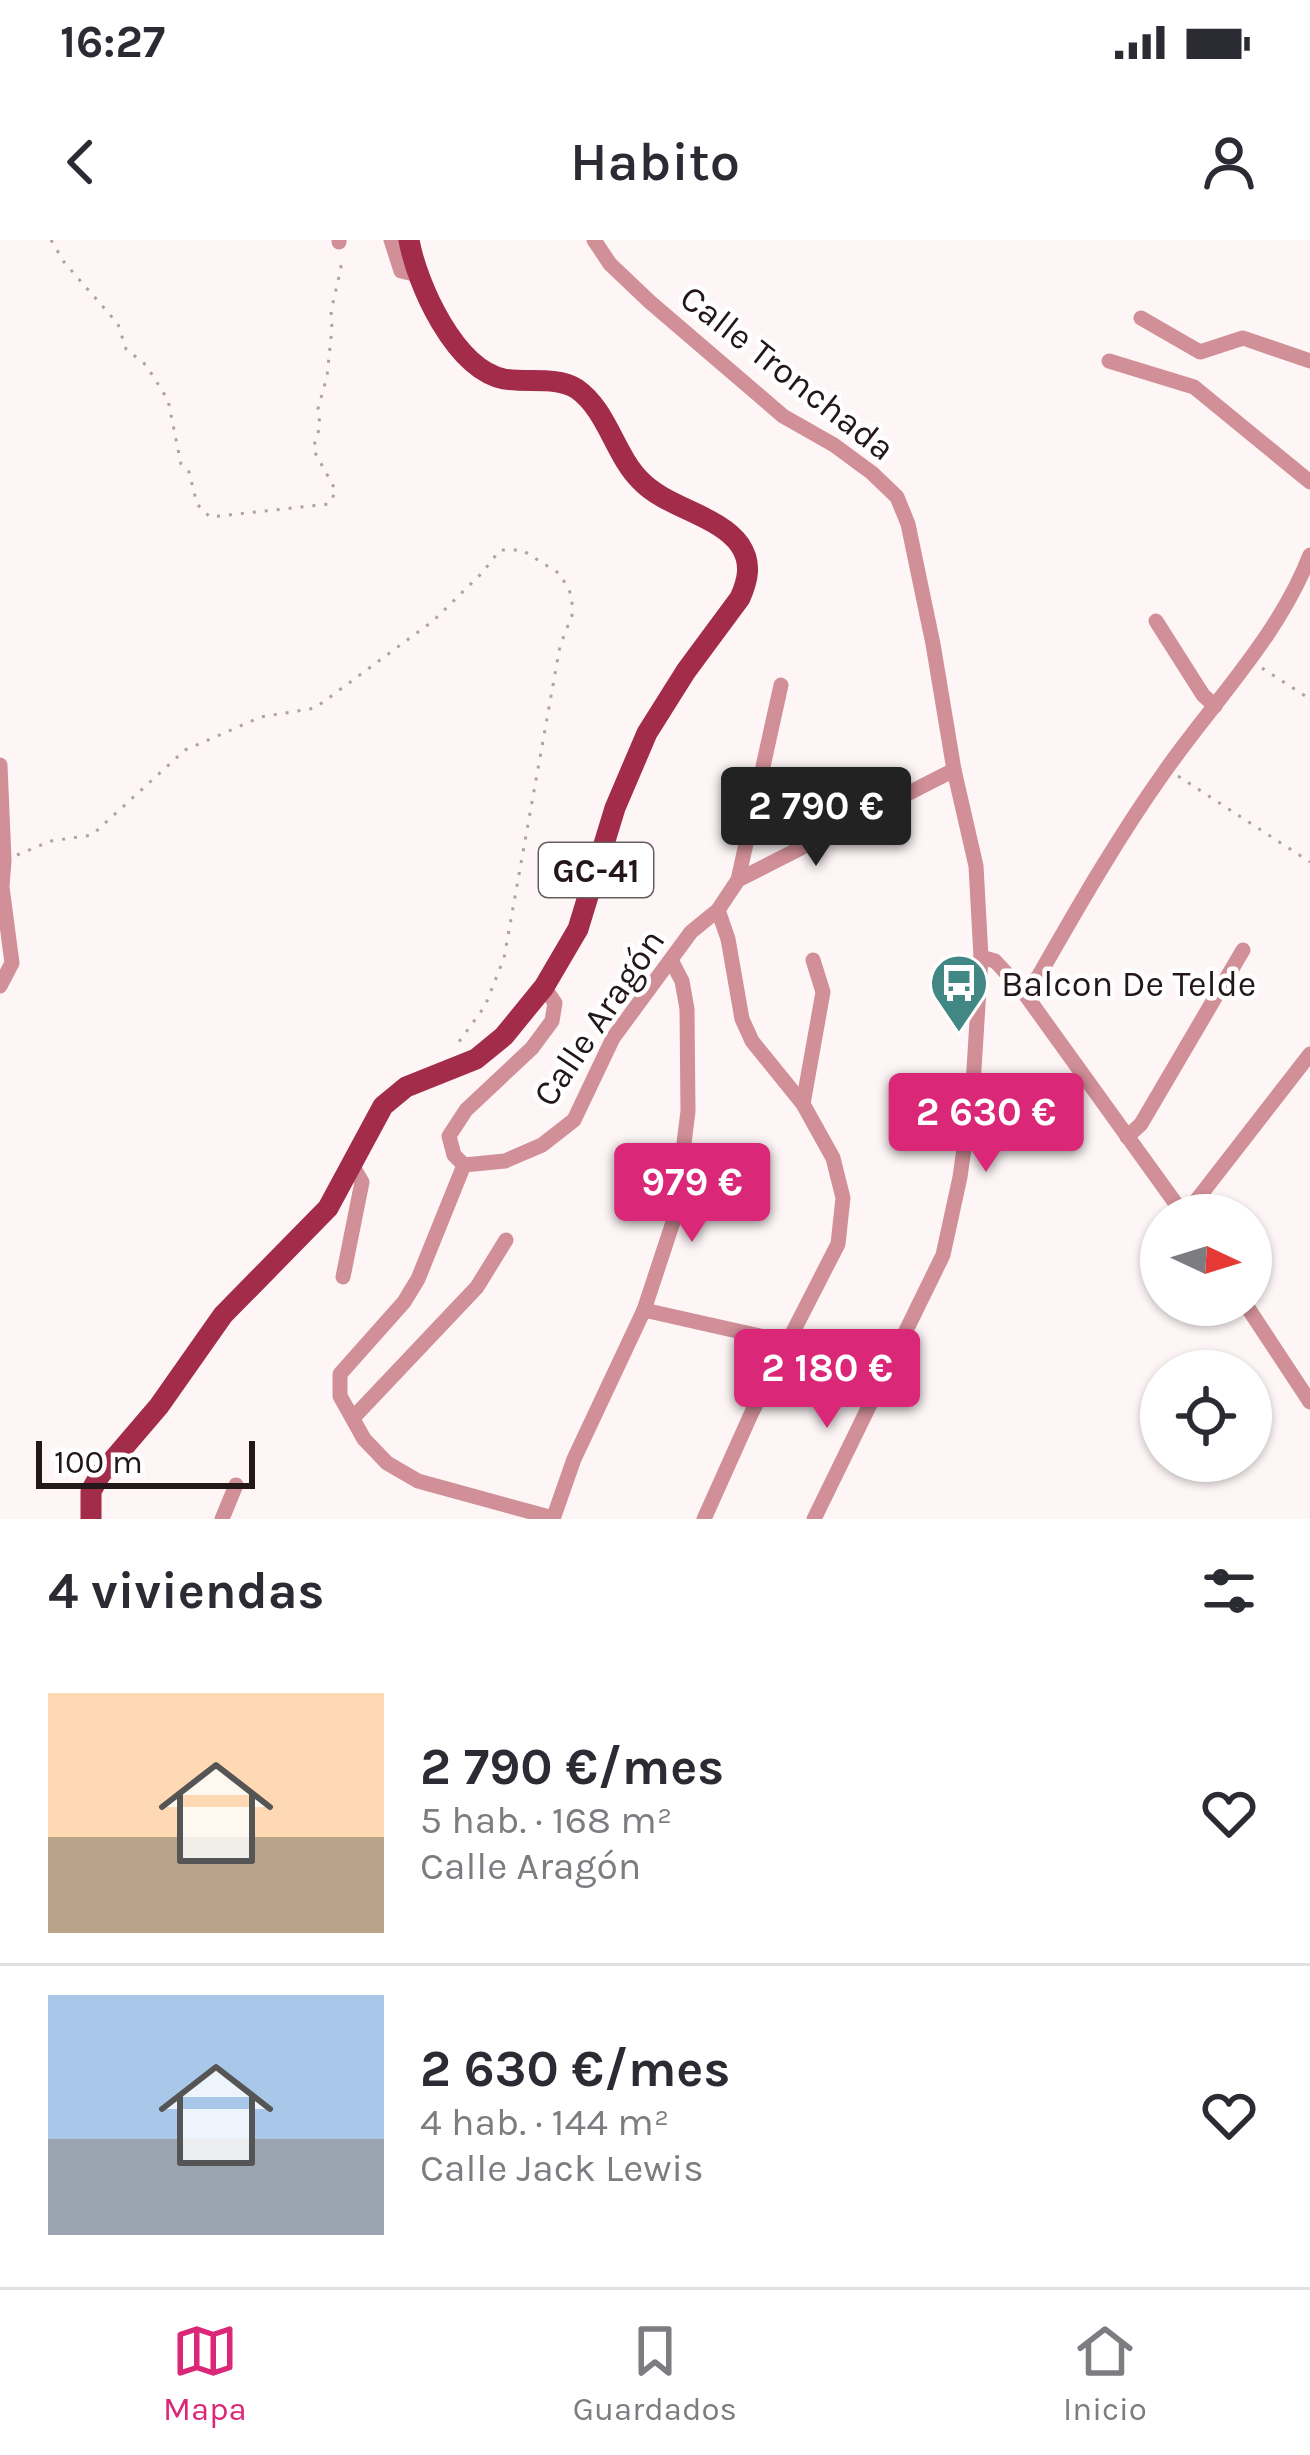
<!DOCTYPE html>
<html lang="es">
<head>
<meta charset="utf-8">
<style>
  body { margin:0; font-family:Karla,sans-serif; background:#f2f2f3; color:#2b2b33; height:100vh; display:flex; flex-direction:column; font-size:45px; white-space:nowrap }
  * { box-sizing:border-box; margin:0 }
  p { font-size:39px; color:#7c7c81 }
  .icon { flex:none; width:66px; height:66px; fill:none; stroke:currentColor; stroke-width:2; stroke-linecap:round; stroke-linejoin:round }
  .map { position:relative; height:1279px; overflow:hidden }
  .side { display:flex; flex-direction:column; background:#fff; flex:1 }
  .side>* { flex:none }
  .needle { width:78px; rotate:94deg }
  .buttons { position:absolute; left:1140px; top:954px; display:grid; gap:24px }
  .buttons a { display:grid; place-items:center; width:132px; height:132px; border-radius:50%; background:#fff; box-shadow:0 3px 9px #0004; font-size:60px }
  .scale { position:absolute; left:36px; bottom:30px; width:219px; box-sizing:border-box; padding-left:12px; border:6px solid #241719; border-top:0; font-size:33px; line-height:42px; white-space:nowrap; color:#241719; -webkit-text-stroke:9px #fff; paint-order:stroke }
  .price { position:absolute; translate:-50% -102px; padding:0 27px; border-radius:12px; background:#db2777; color:#fff; font-size:39px; line-height:78px; filter:drop-shadow(0 3px 6px #0008) }
  .price::after { content:''; position:absolute; left:50%; top:72px; width:36px; height:27px; margin-left:-18px; background:inherit; clip-path:polygon(0 0,100% 0,50% 100%) }
  .price.current { background:#222; color:#fff }
  ul { padding:0; list-style:none }
  li { display:flex; align-items:center; gap:36px; height:300px; padding:0 48px }
  li+li { border-top:3px solid #e1e1e2 }
  li span { display:grid; place-items:center; flex:none; width:336px; height:240px; border-radius:0px; color:#555 }
  li>.icon { margin-inline-start:auto }
  span .icon { width:144px; height:144px; fill:#fffc; stroke-width:1 }
  li b { font-size:51px }
  h2 { display:flex; justify-content:space-between; align-items:center; height:144px; padding:0 48px; font-size:51px }
  .status { display:flex; justify-content:space-between; align-items:center; height:84px; padding:0 60px; background:#fff; direction:ltr }
  .status svg { height:33px; fill:currentColor }
  header { display:flex; justify-content:space-between; align-items:center; height:156px; padding:0 48px; background:#fff; font-size:54px; font-weight:600 }
  .dock { display:flex; justify-content:space-around; align-items:center; height:168px; border-top:3px solid #e1e1e2; background:#fff; font-size:33px; color:#7c7c81 }
  .dock a { display:grid; justify-items:center; gap:6px }
  .dock .current { color:#db2777 }
  .map>svg:first-child { display:block }
  .lines { fill:none; stroke-linecap:round; stroke-linejoin:round }
  .path { stroke:#ada3a4; stroke-width:3; stroke-dasharray:3 9; stroke-linecap:butt }
  .minor { stroke:#d18f97; stroke-width:15 }
  .major { stroke:#a22c49; stroke-width:21 }
  .labels { text-anchor:middle; stroke-width:9; stroke-linejoin:round; paint-order:stroke }
  .shield { fill:#fff; stroke:#665d5e; stroke-width:3 }
  .shield-label { font-size:33px; font-weight:bold; fill:#241719 }
  .street-label { font-size:36px; fill:#241719; stroke:#fff }
  .poi-label { font-size:36px; fill:#241719; stroke:#fff; text-anchor:start }
</style>
</head>
<body>
<div class="status"><b>16:27</b><svg viewBox="0 0 49 12"><path d="M0 12V9h3v3zM5 12V6h3v6zM10 12V3h3v9zM15 12V0h3v12zM26 1h20v11H26zM47 4h2v5h-2z"/></svg></div>
<header><svg class="icon" aria-label="back" viewBox="0 0 24 24"><path d="M15 5l-7 7 7 7"/></svg>Habito<svg class="icon" aria-label="person" viewBox="0 0 24 24"><circle cx="12" cy="8" r="4"/><path d="M4 21q1-7 8-7t8 7"/></svg></header>
<div class="map">
<svg width="1310" height="1279" viewBox="0 0 1310 1279">
  <rect width="100%" height="100%" fill="#fef6f6"/>
  <g class="lines">
    <g class="path">
      <path d="M51 0 64 22 118 84 126 109 146 125 168 160 181 224 189 232 197 264 210 277 329 264 336 251 313 209 320 186 318 169 327 136 332 88 331 71 341 28 340 17"/>
      <path d="M1262 428 1310 459"/>
      <path d="M1178 536 1310 622"/>
      <path d="M17 615 51 601 92 595 185 510 261 477 315 468 433 381 482 333 500 310H522L560 334 572 356V375L560 406 504 718 485 766 456 806"/>
    </g>
    <g class="minor">
      <path d="M391 0 401 31 418 35"/>
      <path d="M594 0 610 24 650 62 783 176 834 205 872 233 897 257 908 284 933 404 954 530 976 626 981 717 973 845 960 937 943 1015 814 1279"/>
      <path d="M339 2V0"/>
      <path d="M1141 78 1200 112 1243 98 1310 121"/>
      <path d="M1109 121 1194 147 1310 242"/>
      <path d="M1156 381 1203 455 1215 466"/>
      <path d="M0 525 4 620 2 647 12 723 0 746"/>
      <path d="M738 640 781 445"/>
      <path d="M981 717 995 721 1022 750 1184 975"/>
      <path d="M1022 750 1038 737C1078 667 1118 597 1165 531 1215 460 1278 397 1310 315"/>
      <path d="M803 864 823 752 813 720"/>
      <path d="M1127 897 1141 884 1243 710"/>
      <path d="M464 925 505 921 542 905 574 880 613 798 691 692 718 670 738 640 954 530"/>
      <path d="M464 925 418 1039 404 1062 340 1134V1156L364 1199 387 1223 418 1241 553 1278"/>
      <path d="M464 925 454 915 449 896 466 870 532 808 552 781 555 763 544 747"/>
      <path d="M1185 975 1310 814"/>
      <path d="M343 1037 362 942 352 925"/>
      <path d="M1246 1065 1310 1162"/>
      <path d="M644 1070 888 1125"/>
      <path d="M353 1178 477 1047 506 1000"/>
      <path d="M222 1279 236 1245"/>
      <path d="M553 1279 574 1219 644 1070 675 976 688 871 687 769 682 741 671 720"/>
      <path d="M704 1279 752 1172 838 1004 843 958 833 918 803 864 752 801 742 779 728 699 718 670"/>
    </g>
    <path class="major" d="M91 1279V1251L100 1235 159 1166 223 1075 328 968 383 866 406 847 476 819 504 796 544 747 578 689 615 568 647 493 686 431 740 358C748 340 752 323 740 305 719 275 666 268 640 240 615 215 607 170 577 149 557 136 527 143 504 139 455 129 417 45 409 0"/>
  </g>
  <defs>
    <g id="bus-pin" transform="scale(3)"><path d="M0 17L-7.5 6A9.5 9.5 0 1 1 7.5 6Z" fill="#418885" stroke="#fff"/><path d="M-5-6H5V4H4V6H2V4H-2V6H-4V4H-5ZM-3.5-4V0h7V-4ZM-3.5 1.2v1.5H-2V1.2ZM2 1.2v1.5H3.5V1.2Z" fill="#fff"/></g>
  </defs>
  <g fill-rule="evenodd">
    <use href="#bus-pin" x="959" y="743"/>
  </g>
  <g class="labels">
    <rect class="shield" x="539" y="603" width="114" height="54" rx="9"/>
    <g class="shield-label">
      <text x="596" y="642">GC-41</text>
    </g>
    <g class="street-label">
      <text transform="translate(788 132) rotate(38)" y="13">Calle Tronchada</text>
      <text transform="translate(598 777) rotate(-56)" y="13">Calle Aragón</text>
    </g>
    <g class="poi-label">
      <text x="1001" y="756">Balcon De Telde</text>
    </g>
  </g>
</svg>
<div class="buttons">
<a><svg class="needle" viewBox="-14 -14 28 28"><path d="M0-13l5 13h-10z" fill="#e53935"/><path d="M0 13l5-13h-10z" fill="#7c7c81"/></svg></a>
<a><svg class="icon" aria-label="locate" viewBox="0 0 24 24"><circle cx="12" cy="12" r="6"/><path d="M12 2v4M12 18v4M2 12h4M18 12h4"/></svg></a>
</div>
<div class="scale">100 m</div>
<b class="price current" style="left:816px;top:629px">2 790 €</b>
<b class="price" style="left:986px;top:935px">2 630 €</b>
<b class="price" style="left:692px;top:1005px">979 €</b>
<b class="price" style="left:827px;top:1191px">2 180 €</b>
</div>
<section class="side">
<h2>4 viviendas<svg class="icon" aria-label="filters" viewBox="0 0 24 24"><path d="M4 7h16M4 17h16"/><circle cx="9" cy="7" r="2"/><circle cx="15" cy="17" r="2"/></svg></h2>
<ul>
<li><span style="background:linear-gradient(#ffd9b3 60%,#b9a48a 0)"><svg class="icon" aria-label="home" viewBox="0 0 24 24"><path d="M3 11l9-7 9 7M6 9v11h12V9"/></svg></span><div><b>2 790 €/mes</b><p>5 hab. · 168 m²</p><p>Calle Aragón</p></div><svg class="icon" aria-label="heart" viewBox="0 0 24 24"><path d="M12 20l-8-8c-3-5 5-10 8-4 3-6 11-1 8 4z"/></svg></li>
<li><span style="background:linear-gradient(#a9c7e8 60%,#9aa5b1 0)"><svg class="icon" aria-label="home" viewBox="0 0 24 24"><path d="M3 11l9-7 9 7M6 9v11h12V9"/></svg></span><div><b>2 630 €/mes</b><p>4 hab. · 144 m²</p><p>Calle Jack Lewis</p></div><svg class="icon" aria-label="heart" viewBox="0 0 24 24"><path d="M12 20l-8-8c-3-5 5-10 8-4 3-6 11-1 8 4z"/></svg></li>
</ul>
</section>
<nav class="dock">
<a class="current"><svg class="icon" aria-label="map" viewBox="0 0 24 24"><path d="M3 6l6-2 6 2 6-2v14l-6 2-6-2-6 2zM9 4v14M15 6v14"/></svg>Mapa</a>
<a><svg class="icon" aria-label="saved" viewBox="0 0 24 24"><path d="M7 4h10v16l-5-4-5 4z"/></svg>Guardados</a>
<a><svg class="icon" aria-label="home" viewBox="0 0 24 24"><path d="M3 11l9-7 9 7M6 9v11h12V9"/></svg>Inicio</a>
</nav>
</body>
</html>
